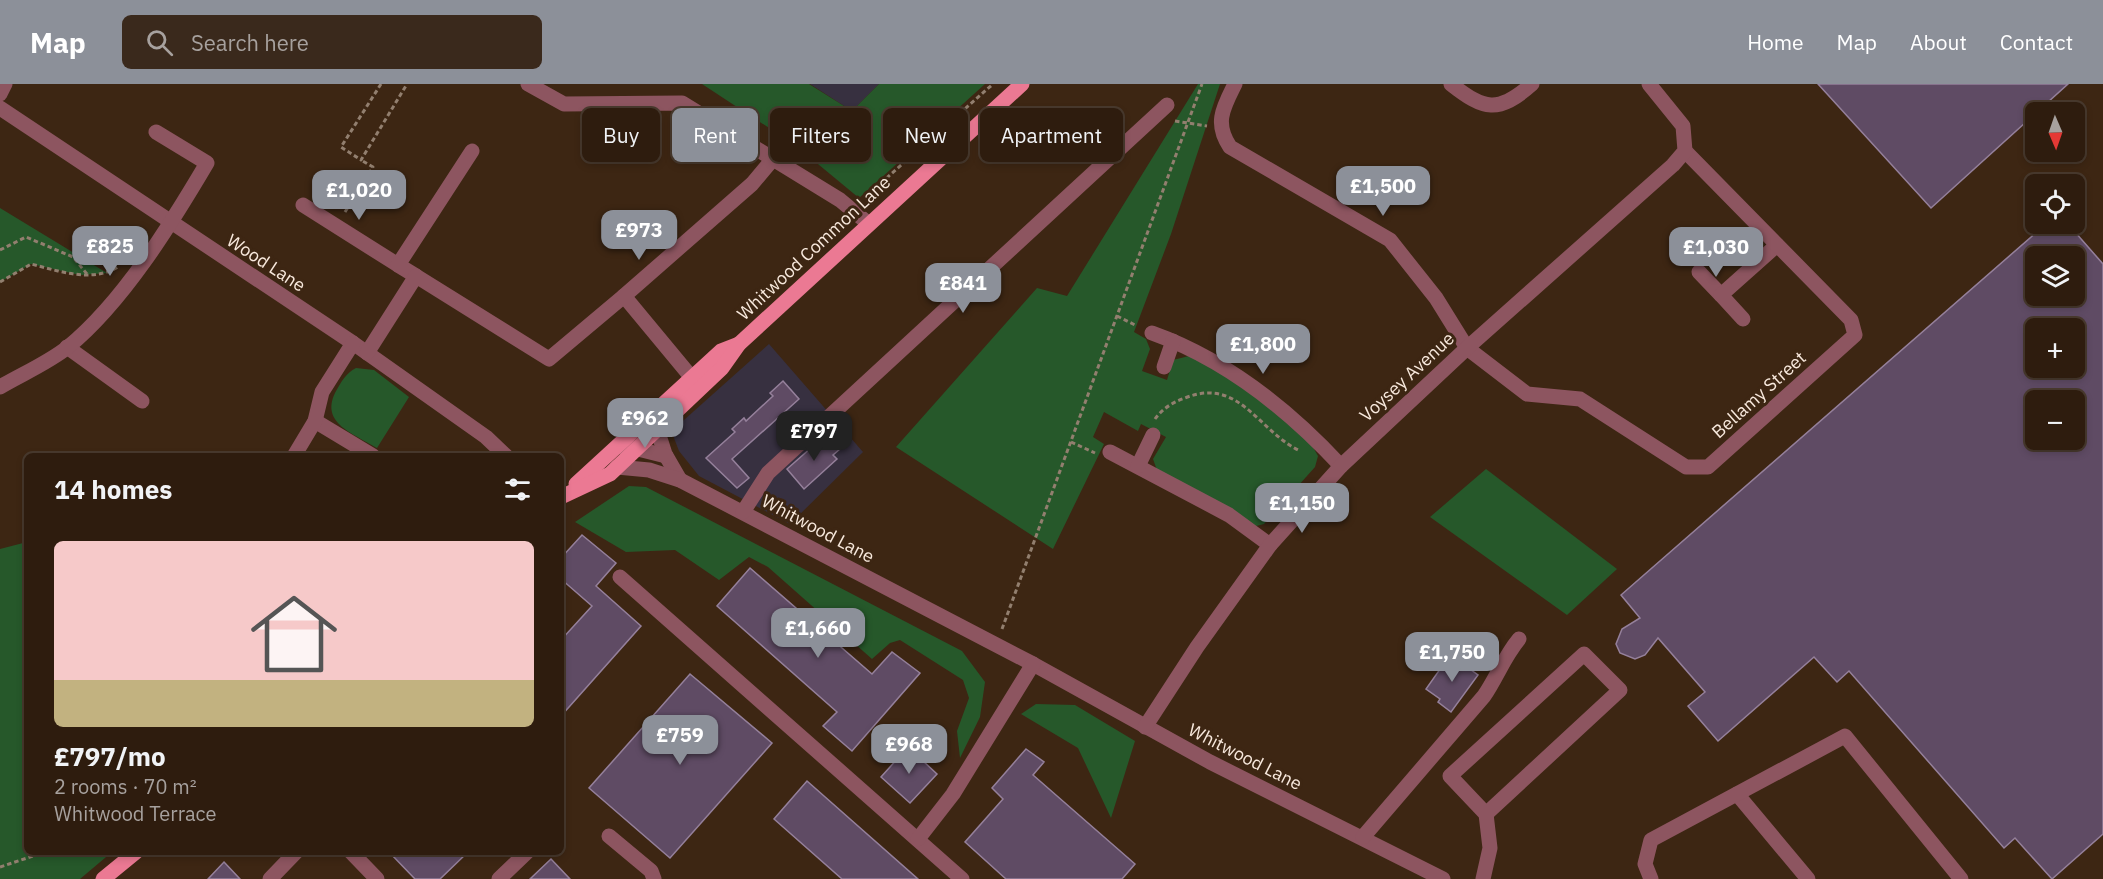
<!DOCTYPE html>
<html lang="en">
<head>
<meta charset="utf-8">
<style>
  body { margin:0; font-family:"IBM Plex Sans",sans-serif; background:#3a291c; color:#f1f3f6; height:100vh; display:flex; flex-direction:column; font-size:22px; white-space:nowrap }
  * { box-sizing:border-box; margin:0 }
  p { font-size:20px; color:#a7a19e }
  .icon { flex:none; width:33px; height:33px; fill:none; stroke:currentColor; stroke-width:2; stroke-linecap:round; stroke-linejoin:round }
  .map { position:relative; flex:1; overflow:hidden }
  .sheet { position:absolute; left:24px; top:369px; width:540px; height:402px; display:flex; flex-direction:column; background:#2e1c0e; border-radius:9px; box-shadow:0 3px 9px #0003,0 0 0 2px #493a2e }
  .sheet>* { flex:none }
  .guide { position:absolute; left:582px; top:24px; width:570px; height:54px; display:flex; gap:12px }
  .needle { width:39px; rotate:178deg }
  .buttons { position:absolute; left:2025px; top:18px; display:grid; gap:12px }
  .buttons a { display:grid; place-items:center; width:60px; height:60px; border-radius:9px; background:#2e1c0e; box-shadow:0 3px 9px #0003,0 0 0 2px #493a2e; font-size:30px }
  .price { position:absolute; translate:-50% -51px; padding:0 14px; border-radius:12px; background:#8c9099; color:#fff; font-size:20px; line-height:39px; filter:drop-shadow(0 2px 3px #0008) }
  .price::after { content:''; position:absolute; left:50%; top:36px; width:18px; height:14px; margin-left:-9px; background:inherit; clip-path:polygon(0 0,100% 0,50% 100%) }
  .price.selected { background:#222; color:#fff }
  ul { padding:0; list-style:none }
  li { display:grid; align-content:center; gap:12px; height:318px; padding:0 30px }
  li+li { border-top:2px solid #493a2e }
  li span { display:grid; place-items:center; height:186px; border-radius:9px; color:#555 }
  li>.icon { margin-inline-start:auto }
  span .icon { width:108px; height:108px; fill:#fffc; stroke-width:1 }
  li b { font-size:26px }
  h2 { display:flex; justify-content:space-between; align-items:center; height:72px; padding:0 30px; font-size:26px }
  .tag { padding:0 21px; border-radius:9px; background:#2e1c0e; box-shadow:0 3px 9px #0003,0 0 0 2px #493a2e; font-size:21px; line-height:54px }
  .tag.selected { background:#8c9099; color:#fff }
  header { display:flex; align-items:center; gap:36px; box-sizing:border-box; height:84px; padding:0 30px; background:#8c9099; color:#fff }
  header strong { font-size:28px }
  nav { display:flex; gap:33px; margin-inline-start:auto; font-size:21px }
  .search { width:420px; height:54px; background:#3a291c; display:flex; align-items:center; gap:15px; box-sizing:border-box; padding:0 21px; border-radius:9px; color:#a7a19e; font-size:22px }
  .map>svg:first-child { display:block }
  .commercial { fill:#373040 }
  .green { fill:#26582a }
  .building { fill:#5f4b64; stroke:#95809b; stroke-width:1.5; fill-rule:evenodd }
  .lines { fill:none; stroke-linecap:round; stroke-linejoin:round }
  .path { stroke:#927f6f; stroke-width:3; stroke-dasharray:4.5 3; stroke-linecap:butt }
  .minor { stroke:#8d5560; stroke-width:15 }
  .major { stroke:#eb7993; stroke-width:15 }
  .labels { text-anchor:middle; stroke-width:6; stroke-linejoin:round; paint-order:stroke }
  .street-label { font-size:18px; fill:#f8e9dd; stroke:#3d2613 }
</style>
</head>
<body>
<header>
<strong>Map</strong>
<div class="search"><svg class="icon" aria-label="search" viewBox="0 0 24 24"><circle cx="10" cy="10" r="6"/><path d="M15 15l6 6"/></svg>Search here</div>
<nav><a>Home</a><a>Map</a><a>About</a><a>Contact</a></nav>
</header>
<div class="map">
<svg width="2103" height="795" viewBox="0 0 2103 795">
  <rect width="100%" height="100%" fill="#3d2613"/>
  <g class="commercial">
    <path d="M810 0H879L852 27Z"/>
    <path d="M769 260 863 368 790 440 699 392 679 367 674 354 675 344Z"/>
  </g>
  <g class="green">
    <path d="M702 0H809L852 27 879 0H985L859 114 795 61Z"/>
    <path d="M1198 0H1220L1171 150 1134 248 1146 255 1150 265 1142 287 1167 296 1173 276 1193 271C1231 295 1299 332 1318 372L1315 383 1264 440 1256 442 1158 389 1153 375 1166 353 1141 340 1138 347 1104 328 1093 353 1104 360 1053 465 896 363 1037 204 1067 212Z"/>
    <path d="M0 124 107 189 80 191 31 180 0 198Z"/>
    <path d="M356 284 374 286 409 313 377 364C355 350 320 340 335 309 341 298 346 289 356 284Z"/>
    <path d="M1486 385 1617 485 1567 531 1430 433Z"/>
    <path d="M629 402 646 403 962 567 985 598 980 633 960 674 957 647 969 614 963 596 900 556 890 559 872 575 768 483 749 473 719 496 675 466 626 468 575 438Z"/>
    <path d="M27 458V768H112L80 795H0V465Z"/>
    <path d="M1036 620 1075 621 1135 657 1111 734 1078 664 1021 630Z"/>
  </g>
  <g class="building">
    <path d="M1818 0H2068L1931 124Z"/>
    <path d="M2046 140H2068L2103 180V750L2052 795 2015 754 2004 764 1849 587 1837 598 1814 573 1718 657 1688 622 1705 608 1658 554 1645 571 1635 575 1620 569 1616 560 1622 545 1640 534 1621 511ZM2036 172H2074V212H2036ZM2036 244H2074V284H2036ZM2036 316H2074V356H2036Z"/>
    <path d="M783 297 799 315 732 375 749 394 737 404 706 374 735 348 732 345 744 334 746 337 773 312 770 309Z"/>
    <path d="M830 354 840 365 833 371 837 375 804 405 787 385 820 356 823 359Z"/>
    <path d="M582 451 616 479 596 502 641 542 561 632V556L592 522 561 495V474Z"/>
    <path d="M750 484 872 590 892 568 920 589 852 667 823 642 837 628 717 522Z"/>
    <path d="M1450 571 1478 591 1451 628 1438 618 1440 615 1426 605Z"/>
    <path d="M690 590 772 659 670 774 589 704Z"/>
    <path d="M908 663 937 690 910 719 881 693Z"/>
    <path d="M1026 665 1044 678 1033 691 1135 780 1122 795H1006L965 758 1003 715 992 704Z"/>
    <path d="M807 697 918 795H842L774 735Z"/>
    <path d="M389 768H468L440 795H415Z"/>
    <path d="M551 775 570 795H530Z"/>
    <path d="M224 778 240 795H208Z"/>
  </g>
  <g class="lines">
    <g class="path">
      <path d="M381 0 341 63 361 76 407 0"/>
      <path d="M1175 37 1207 42"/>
      <path d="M864 114 993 0"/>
      <path d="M345 128 373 83 361 76"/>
      <path d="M0 166 26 153 73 173 87 190"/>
      <path d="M0 198 31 180C59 187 91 199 118 183"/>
      <path d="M1117 232 1137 242"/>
      <path d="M1155 335C1162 325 1173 318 1185 314 1239 292 1258 347 1300 367"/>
      <path d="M1071 358 1095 369"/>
      <path d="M1002 545 1202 0"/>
      <path d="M0 783 45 768"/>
    </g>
    <g class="minor">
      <path d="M528 0 564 20 682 19 840 116 869 140"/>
      <path d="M1235 0C1223 24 1214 39 1230 63L1390 156 1436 214 1467 264"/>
      <path d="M1451 0C1484 26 1498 30 1532 0"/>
      <path d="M0 10 5 0"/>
      <path d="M0 24 353 259 486 353 506 372"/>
      <path d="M303 121 398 181"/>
      <path d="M1699 188 1721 211"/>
      <path d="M416 192 398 181 472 67"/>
      <path d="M1743 235 1721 211 1777 161"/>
      <path d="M1152 249C1225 275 1289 326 1341 382"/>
      <path d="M67 263 142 317"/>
      <path d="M1467 264 1527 310 1580 315 1686 383H1708L1855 251 1851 236 1685 67"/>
      <path d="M367 269 416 192 549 275 624 212"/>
      <path d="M1164 283 1173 257"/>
      <path d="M692 294 624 212 752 100 773 75"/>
      <path d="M0 303C22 290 48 279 68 263 123 218 171 140 207 79L156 48"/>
      <path d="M315 337 373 372"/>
      <path d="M657 345 665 370 680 396"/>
      <path d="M625 365 634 364 666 372"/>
      <path d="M1110 368 1229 431 1270 461"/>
      <path d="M294 372 315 337 322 308 353 259"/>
      <path d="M1138 382 1153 351"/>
      <path d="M617 383 649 386 680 396 1033 580 1210 678 1443 795"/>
      <path d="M743 428 768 389 1167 21"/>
      <path d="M620 493 962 795"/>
      <path d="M1145 643 1197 563 1270 461 1341 382 1467 264 1673 81 1685 67 1683 42 1649 0"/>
      <path d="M1737 710 1808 795"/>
      <path d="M609 752 651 787 654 795"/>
      <path d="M1363 753 1484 612C1497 593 1504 573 1519 555"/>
      <path d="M918 755 953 710 1033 580"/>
      <path d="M351 768 377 795"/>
      <path d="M270 795 296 768"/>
      <path d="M499 795 527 768"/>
      <path d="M1483 795 1490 764 1486 730 1450 692 1584 570 1620 606 1486 730"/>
      <path d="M1651 795 1645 780 1651 756 1845 652 1961 795"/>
    </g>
    <g class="major">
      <path d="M576 400 721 267 739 260"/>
      <path d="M561 413 610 390 722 284 739 260 1022 0"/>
      <path d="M103 795 136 768"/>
    </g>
  </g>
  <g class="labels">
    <g class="street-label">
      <text transform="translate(814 164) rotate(-43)" y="6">Whitwood Common Lane</text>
      <text transform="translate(266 179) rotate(33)" y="6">Wood Lane</text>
      <text transform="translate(1407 293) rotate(-43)" y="6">Voysey Avenue</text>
      <text transform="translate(1759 311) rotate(-42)" y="6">Bellamy Street</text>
      <text transform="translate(818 445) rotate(28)" y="6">Whitwood Lane</text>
      <text transform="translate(1245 673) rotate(27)" y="6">Whitwood Lane</text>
    </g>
  </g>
</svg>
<div class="buttons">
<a><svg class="needle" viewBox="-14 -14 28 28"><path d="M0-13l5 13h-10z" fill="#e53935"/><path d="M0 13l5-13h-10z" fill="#a7a19e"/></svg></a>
<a><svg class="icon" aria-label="locate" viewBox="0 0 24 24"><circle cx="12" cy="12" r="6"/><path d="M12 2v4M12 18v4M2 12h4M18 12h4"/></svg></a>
<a><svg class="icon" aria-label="layers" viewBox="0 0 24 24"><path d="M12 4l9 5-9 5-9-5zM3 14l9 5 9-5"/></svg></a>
<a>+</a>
<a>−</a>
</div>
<b class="price" style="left:1383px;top:133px">£1,500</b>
<b class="price" style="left:359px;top:137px">£1,020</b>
<b class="price" style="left:639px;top:177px">£973</b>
<b class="price" style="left:110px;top:193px">£825</b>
<b class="price" style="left:1716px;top:194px">£1,030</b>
<b class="price" style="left:963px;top:230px">£841</b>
<b class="price" style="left:1263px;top:291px">£1,800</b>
<b class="price" style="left:645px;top:365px">£962</b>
<b class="price selected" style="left:814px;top:378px">£797</b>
<b class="price" style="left:1302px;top:450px">£1,150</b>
<b class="price" style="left:818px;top:575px">£1,660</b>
<b class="price" style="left:1452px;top:599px">£1,750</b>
<b class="price" style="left:680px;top:682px">£759</b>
<b class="price" style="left:909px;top:691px">£968</b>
<div class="guide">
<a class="tag">Buy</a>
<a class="tag selected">Rent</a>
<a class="tag">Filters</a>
<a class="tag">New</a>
<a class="tag">Apartment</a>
</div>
<section class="sheet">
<h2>14 homes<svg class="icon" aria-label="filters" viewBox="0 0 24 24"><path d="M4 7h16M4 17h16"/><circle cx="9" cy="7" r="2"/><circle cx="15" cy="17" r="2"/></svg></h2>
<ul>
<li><span style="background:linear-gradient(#f6c9c9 75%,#c2b280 0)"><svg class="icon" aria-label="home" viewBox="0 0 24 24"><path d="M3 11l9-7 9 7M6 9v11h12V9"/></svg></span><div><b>£797/mo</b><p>2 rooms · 70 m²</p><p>Whitwood Terrace</p></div></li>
</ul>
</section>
</div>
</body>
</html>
